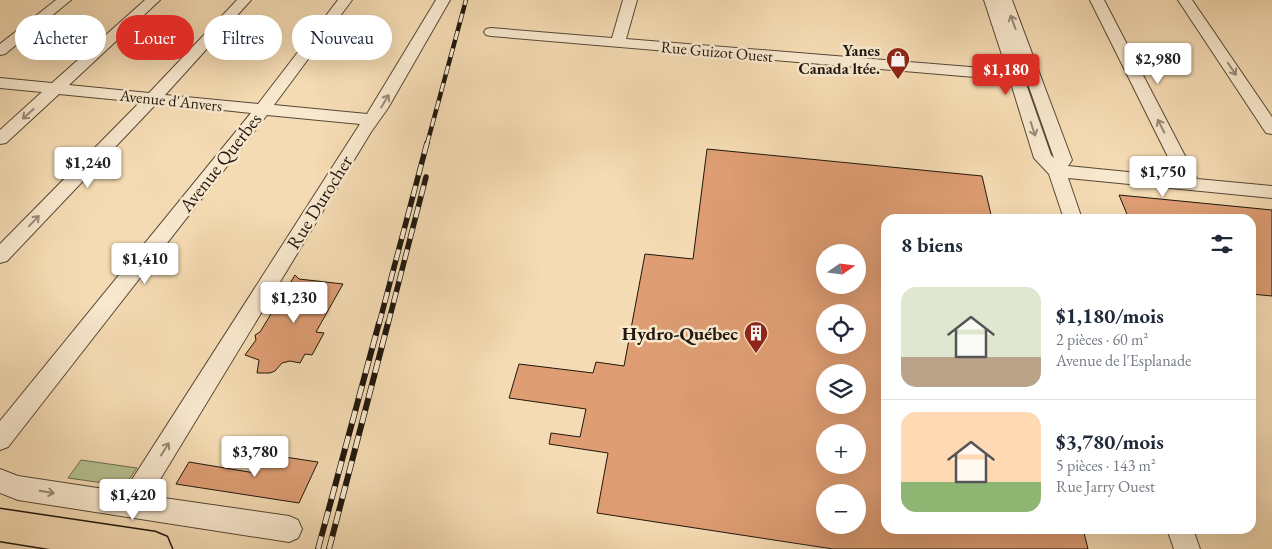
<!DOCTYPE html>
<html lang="fr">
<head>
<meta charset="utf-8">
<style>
  body { margin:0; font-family:"EB Garamond",serif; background:#f2f2f3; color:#1f2937; height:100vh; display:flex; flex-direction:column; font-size:19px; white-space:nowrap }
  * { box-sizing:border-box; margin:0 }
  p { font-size:16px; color:#747a83 }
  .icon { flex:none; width:28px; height:28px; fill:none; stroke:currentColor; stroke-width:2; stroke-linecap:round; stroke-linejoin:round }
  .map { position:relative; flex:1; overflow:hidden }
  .sheet { position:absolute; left:881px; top:214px; width:375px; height:320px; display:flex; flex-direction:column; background:#fff; border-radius:15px; box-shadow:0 5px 20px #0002 }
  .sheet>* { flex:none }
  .hud { position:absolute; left:15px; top:15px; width:475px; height:45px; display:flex; gap:10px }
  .needle { width:32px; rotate:76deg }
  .fabs { position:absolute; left:816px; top:244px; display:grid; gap:10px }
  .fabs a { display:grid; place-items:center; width:50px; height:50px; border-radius:50%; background:#fff; box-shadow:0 5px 20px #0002; font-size:25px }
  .price { position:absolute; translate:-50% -42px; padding:0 11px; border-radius:5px; background:#fff; color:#222; font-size:16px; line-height:32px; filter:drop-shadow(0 1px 2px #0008) }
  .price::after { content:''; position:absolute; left:50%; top:30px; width:15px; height:11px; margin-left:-8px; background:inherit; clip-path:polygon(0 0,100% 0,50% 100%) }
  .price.current { background:#d93025; color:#fff }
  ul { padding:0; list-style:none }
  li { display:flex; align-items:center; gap:15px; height:125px; padding:0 20px }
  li+li { border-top:1px solid #e0e1e3 }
  li span { display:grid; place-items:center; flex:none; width:140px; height:100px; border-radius:15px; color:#555 }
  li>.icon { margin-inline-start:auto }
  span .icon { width:60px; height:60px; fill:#fffc; stroke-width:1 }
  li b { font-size:21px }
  h2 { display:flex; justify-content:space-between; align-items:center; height:60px; padding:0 20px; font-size:21px }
  .chip { padding:0 18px; border-radius:22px; background:#fff; box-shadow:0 5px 20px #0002; font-size:18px; line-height:45px }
  .chip.current { background:#d93025; color:#fff }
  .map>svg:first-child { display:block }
  .green { fill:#b6c191; stroke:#6b6c4f }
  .building { fill:#de9d73; stroke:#20170d; fill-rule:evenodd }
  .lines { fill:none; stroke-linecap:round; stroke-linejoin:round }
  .minor-casing { stroke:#554836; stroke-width:2 }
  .major-casing { stroke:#20170d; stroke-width:3 }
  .minor { fill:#f8e8ce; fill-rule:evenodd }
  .major { fill:#f5dbb3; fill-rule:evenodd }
  .rail-far2-casing { stroke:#20170d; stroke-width:4.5 }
  .rail-far1-casing { stroke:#20170d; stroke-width:5.5 }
  .rail-casing { stroke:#20170d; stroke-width:6 }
  .rail-far2 { stroke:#f8e8ce; stroke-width:3; stroke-dasharray:9; stroke-linecap:butt }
  .rail-far1 { stroke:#f8e8ce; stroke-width:4; stroke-dasharray:11; stroke-linecap:butt }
  .rail { stroke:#f8e8ce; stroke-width:4.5; stroke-dasharray:13; stroke-linecap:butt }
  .oneway { stroke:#978a77 }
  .labels { text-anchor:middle; stroke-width:5; stroke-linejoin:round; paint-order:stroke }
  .far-poi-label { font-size:16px; font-weight:bold; fill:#20170d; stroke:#f8e8ce; text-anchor:end }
  .far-street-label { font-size:16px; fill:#20170d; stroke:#f8e8ce }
  .street-label { font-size:19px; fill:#20170d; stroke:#f8e8ce }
  .poi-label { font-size:19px; font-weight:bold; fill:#20170d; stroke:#f8e8ce; text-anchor:end }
</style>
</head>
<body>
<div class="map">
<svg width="1272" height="549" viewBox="0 0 1272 549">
  <rect width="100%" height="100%" fill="#f5dbb3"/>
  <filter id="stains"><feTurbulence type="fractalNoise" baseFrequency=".004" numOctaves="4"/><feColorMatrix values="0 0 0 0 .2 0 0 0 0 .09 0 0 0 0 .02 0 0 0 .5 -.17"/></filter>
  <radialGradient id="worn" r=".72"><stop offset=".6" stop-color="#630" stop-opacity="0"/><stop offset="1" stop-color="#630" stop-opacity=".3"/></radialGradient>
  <path class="green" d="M81 460 137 468 127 482 118 485 68 478Z"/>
  <g class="building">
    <path d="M707 149 982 176 992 219H886V529H1083L1088 549H833L597 513 608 453 549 444 551 433 580 437 586 409 509 398 519 364 593 373 596 362 624 366 645 254 693 259ZM825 252H858V285H825ZM825 312H858V345H825ZM825 372H858V405H825ZM825 432H858V465H825ZM825 492H858V525H825Z"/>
    <path d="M1119 195 1272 210V296L1251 294V219H1129Z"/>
    <path d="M295 275 299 279 343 284 316 332 324 333 312 355 305 354 300 363 290 361 282 363 275 371 270 373H257L259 360 245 355 256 340 255 335 260 332Z"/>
    <path d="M265 454 318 462 299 503 176 484 189 462 255 473Z"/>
  </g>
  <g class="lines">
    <g class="minor-casing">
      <g id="minor">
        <path d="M56 0H71L5 54 0 55V44Z"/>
        <path d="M145 0H160L69 85 149 93 237 0H251L165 95 258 104 338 0H352L274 105 367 114 436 0H450L388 108 371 132 150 496 289 516 298 520 302 529 298 538 289 542 18 500 0 493V469L18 476 124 492 360 124 267 115 8 447 0 450V421L251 113 157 103 7 261 0 263V244L140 102 59 94 6 143 0 144V130L42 92 0 88V78L52 83Z"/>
        <path d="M623 0H637L626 39 1007 70 984 0H998L1023 72 998 0H1012L1072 160 1068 166 1178 177 1090 0H1104L1197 179 1272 186V198L1068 178 1082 219H1064L1049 174 1034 158 1010 80 491 36 486 35 484 32 486 29 491 28 612 38ZM1025 81H1027L1054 158 1051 155Z"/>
        <path d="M1178 0H1192L1272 117V134L1266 133Z"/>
        <path d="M1167 529H1193L1200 549H1174Z"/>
      </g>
    </g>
    <g class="major-casing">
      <path id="major" d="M0 509 155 532 167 537 172 549H50L0 541Z"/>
    </g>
    <use href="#minor" class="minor"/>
    <use href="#major" class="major"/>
    <g class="rail-far2-casing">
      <path id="rail-far2" d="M427 144 466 0"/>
    </g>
    <g class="rail-far1-casing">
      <g id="rail-far1">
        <path d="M379 324 427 143"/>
        <path d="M388 324 426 177"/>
      </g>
    </g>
    <g class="rail-casing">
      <g id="rail">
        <path d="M318 549 379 323"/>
        <path d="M329 549 388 323"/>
      </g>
    </g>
    <use href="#rail-far2" class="rail-far2"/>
    <use href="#rail-far1" class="rail-far1"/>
    <use href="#rail" class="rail"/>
  </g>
  <defs><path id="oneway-shaft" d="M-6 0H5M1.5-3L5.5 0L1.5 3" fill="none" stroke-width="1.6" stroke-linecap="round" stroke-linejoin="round" transform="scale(1.25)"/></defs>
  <g class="oneway">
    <use href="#oneway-shaft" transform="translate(1013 22) rotate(-110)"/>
    <use href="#oneway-shaft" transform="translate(1232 69) rotate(56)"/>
    <use href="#oneway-shaft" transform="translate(385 101) rotate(-59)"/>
    <use href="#oneway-shaft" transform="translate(28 114) rotate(138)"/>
    <use href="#oneway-shaft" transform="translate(1161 126) rotate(-117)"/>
    <use href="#oneway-shaft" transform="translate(1033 129) rotate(72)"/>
    <use href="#oneway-shaft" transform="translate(34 221) rotate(-46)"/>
    <use href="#oneway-shaft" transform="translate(165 449) rotate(-58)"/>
    <use href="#oneway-shaft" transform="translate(47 492) rotate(9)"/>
  </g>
  <defs>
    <g id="shop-pin" transform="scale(1.25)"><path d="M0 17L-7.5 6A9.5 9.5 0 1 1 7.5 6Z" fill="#8f2418" stroke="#f8e8ce"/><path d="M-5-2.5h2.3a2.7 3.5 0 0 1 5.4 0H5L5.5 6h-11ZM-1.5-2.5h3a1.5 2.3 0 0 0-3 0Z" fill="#fff"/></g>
    <g id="building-pin" transform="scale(1.25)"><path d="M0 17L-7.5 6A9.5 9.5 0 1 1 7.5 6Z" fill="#8f2418" stroke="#f8e8ce"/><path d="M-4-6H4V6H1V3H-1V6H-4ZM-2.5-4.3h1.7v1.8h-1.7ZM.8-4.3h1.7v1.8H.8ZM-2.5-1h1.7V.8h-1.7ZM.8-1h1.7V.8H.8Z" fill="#fff"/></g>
  </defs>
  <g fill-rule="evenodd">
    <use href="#shop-pin" x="898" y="59"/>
    <use href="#building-pin" x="756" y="333"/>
  </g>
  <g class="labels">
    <g class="far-poi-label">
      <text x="880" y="56">Yanes<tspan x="880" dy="18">Canada ltée.</tspan></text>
    </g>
    <g class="far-street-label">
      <text transform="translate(717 51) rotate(5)" y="6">Rue Guizot Ouest</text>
      <text transform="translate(171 100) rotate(6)" y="6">Avenue d'Anvers</text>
    </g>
    <g class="street-label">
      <text transform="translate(220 162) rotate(-52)" y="7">Avenue Querbes</text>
      <text transform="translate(319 202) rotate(-58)" y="7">Rue Durocher</text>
    </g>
    <g class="poi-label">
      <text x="738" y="340">Hydro-Québec</text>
    </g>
  </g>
  <rect width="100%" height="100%" filter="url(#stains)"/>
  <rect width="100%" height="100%" fill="url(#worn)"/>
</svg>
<div class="fabs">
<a><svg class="needle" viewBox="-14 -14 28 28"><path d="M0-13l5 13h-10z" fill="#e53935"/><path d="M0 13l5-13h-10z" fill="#747a83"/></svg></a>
<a><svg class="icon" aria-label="locate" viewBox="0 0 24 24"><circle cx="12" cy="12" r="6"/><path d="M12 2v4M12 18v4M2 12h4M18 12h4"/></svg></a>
<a><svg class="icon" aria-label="layers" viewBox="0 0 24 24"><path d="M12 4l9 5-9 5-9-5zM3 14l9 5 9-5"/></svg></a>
<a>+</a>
<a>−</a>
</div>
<b class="price" style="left:1158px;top:85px">$2,980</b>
<b class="price current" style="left:1006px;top:96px">$1,180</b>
<b class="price" style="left:88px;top:189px">$1,240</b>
<b class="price" style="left:1163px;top:198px">$1,750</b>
<b class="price" style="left:145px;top:285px">$1,410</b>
<b class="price" style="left:294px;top:324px">$1,230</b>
<b class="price" style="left:255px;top:478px">$3,780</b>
<b class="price" style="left:133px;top:521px">$1,420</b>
<div class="hud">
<a class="chip">Acheter</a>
<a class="chip current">Louer</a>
<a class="chip">Filtres</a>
<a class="chip">Nouveau</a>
</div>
<section class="sheet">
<h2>8 biens<svg class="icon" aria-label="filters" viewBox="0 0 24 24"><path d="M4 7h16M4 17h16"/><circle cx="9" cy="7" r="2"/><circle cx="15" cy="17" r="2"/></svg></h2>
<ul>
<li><span style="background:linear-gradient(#dfe7d0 70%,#b9a48a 0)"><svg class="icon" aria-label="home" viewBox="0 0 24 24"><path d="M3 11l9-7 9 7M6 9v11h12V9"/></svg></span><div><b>$1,180/mois</b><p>2 pièces · 60 m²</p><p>Avenue de l'Esplanade</p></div></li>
<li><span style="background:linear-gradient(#ffd9b3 70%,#8fb573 0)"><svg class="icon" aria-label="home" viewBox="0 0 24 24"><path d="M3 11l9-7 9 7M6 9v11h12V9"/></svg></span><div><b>$3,780/mois</b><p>5 pièces · 143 m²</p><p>Rue Jarry Ouest</p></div></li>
</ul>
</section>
</div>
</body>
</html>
